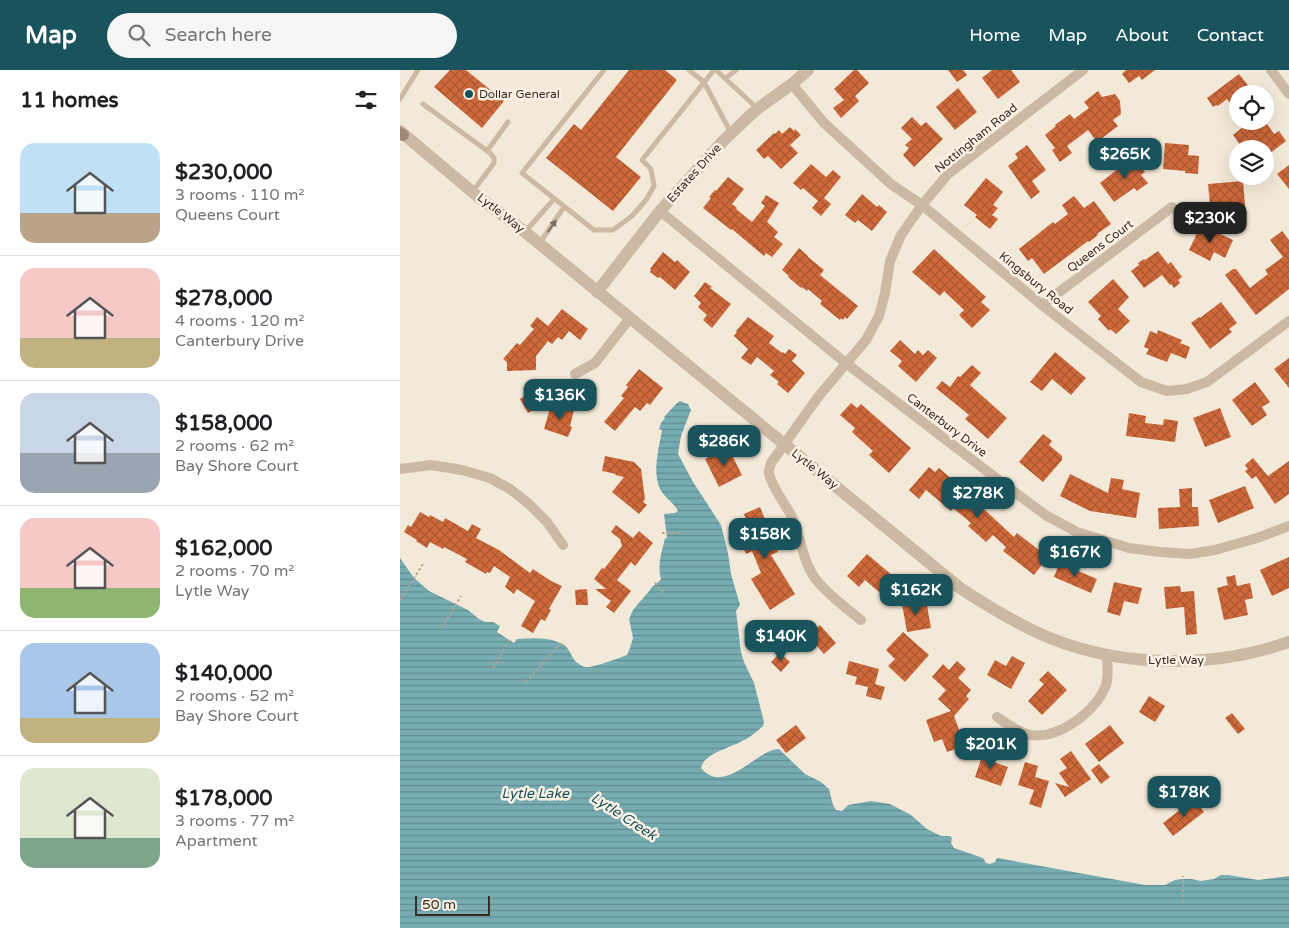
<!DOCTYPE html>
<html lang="en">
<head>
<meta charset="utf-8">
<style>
  body { margin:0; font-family:"Varela Round",sans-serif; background:#f6f6f6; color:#202124; height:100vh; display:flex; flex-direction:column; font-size:19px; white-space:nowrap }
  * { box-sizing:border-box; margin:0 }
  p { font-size:16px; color:#757577 }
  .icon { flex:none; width:28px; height:28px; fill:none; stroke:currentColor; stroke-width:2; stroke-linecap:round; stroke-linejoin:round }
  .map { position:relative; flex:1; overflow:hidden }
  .details { display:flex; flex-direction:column; background:#fff; width:400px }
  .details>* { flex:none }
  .buttons { position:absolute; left:829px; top:15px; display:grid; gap:10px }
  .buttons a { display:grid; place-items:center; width:45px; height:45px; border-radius:50%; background:#fff; box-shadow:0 5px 20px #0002; font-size:25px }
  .scale { position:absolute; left:15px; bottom:12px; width:75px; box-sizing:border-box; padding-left:5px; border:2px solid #372d26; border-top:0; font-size:14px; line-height:18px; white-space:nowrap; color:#372d26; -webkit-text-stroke:4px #fbf2e5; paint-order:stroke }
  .price { position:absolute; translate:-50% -42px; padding:0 11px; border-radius:10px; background:#19535b; color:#fff; font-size:16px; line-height:32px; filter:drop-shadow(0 1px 2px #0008) }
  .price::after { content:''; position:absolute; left:50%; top:30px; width:15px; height:11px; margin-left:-8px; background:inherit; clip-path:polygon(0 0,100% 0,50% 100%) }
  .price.selected { background:#222; color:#fff }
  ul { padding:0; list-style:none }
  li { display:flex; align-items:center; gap:15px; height:125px; padding:0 20px }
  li+li { border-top:1px solid #e0e0e0 }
  li span { display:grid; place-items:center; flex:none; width:140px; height:100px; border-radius:15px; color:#555 }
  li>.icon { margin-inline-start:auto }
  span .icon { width:60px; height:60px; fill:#fffc; stroke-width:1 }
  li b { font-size:21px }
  h2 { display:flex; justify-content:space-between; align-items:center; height:60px; padding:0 20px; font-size:21px }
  header { display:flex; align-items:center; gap:30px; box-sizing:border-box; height:70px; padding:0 25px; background:#19535b; color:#fff }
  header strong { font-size:24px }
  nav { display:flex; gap:28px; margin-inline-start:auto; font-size:18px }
  .search { width:350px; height:45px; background:#f6f6f6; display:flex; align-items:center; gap:12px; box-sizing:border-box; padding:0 18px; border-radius:28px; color:#757577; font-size:19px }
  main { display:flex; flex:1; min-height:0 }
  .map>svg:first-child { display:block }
  .water { fill:url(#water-rules) }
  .building { fill:url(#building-cross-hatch) }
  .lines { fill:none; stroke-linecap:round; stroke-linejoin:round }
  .path { stroke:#b8a38e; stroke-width:2; stroke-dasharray:2.5 2.5; stroke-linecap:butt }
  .service { stroke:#ccb9a4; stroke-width:5 }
  .minor { stroke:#ccb9a4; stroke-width:10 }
  .tertiary { stroke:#ccb9a4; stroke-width:12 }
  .secondary { stroke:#a08875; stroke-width:12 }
  .oneway { fill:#7a6c5f }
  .poi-dot { fill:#19535b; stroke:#fbf2e5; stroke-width:2 }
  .labels { text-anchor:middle; stroke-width:5; stroke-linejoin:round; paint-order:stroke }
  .poi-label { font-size:12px; fill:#372d26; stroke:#fbf2e5; text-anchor:start }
  .street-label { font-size:12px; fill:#372d26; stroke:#fbf2e5 }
  .water-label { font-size:14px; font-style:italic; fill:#19535b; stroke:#fbf2e5 }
</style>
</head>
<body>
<header>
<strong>Map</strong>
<div class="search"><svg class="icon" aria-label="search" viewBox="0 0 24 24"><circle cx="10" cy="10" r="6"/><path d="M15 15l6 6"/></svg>Search here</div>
<nav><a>Home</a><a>Map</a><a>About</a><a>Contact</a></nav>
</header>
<main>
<section class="details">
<h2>11 homes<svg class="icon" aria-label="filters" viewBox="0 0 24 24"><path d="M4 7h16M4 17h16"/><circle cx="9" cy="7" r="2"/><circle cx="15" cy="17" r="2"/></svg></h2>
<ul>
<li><span style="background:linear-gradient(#bfe0f5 70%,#b9a48a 0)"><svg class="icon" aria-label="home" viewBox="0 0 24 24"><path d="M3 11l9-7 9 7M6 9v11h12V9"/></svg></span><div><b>$230,000</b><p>3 rooms · 110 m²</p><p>Queens Court</p></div></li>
<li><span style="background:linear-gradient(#f6c9c9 70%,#c2b280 0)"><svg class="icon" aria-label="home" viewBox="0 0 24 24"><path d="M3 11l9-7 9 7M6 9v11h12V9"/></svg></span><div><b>$278,000</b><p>4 rooms · 120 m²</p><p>Canterbury Drive</p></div></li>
<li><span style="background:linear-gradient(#c9d6e8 60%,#9aa5b1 0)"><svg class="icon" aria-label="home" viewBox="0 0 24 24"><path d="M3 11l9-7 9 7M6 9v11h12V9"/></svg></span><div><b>$158,000</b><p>2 rooms · 62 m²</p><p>Bay Shore Court</p></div></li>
<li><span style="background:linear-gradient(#f6c9c9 70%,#8fb573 0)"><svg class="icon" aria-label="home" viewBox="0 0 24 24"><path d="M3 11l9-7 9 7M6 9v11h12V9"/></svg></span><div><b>$162,000</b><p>2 rooms · 70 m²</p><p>Lytle Way</p></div></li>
<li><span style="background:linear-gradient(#a9c7e8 75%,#c2b280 0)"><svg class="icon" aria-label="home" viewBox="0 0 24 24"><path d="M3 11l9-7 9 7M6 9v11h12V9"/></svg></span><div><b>$140,000</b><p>2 rooms · 52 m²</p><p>Bay Shore Court</p></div></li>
<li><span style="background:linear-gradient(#dfe7d0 70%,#7fa58c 0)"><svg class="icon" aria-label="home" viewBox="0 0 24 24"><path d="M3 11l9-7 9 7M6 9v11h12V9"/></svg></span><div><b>$178,000</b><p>3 rooms · 77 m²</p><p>Apartment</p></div></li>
</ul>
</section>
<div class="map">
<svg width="889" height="858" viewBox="0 0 889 858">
  <defs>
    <pattern id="water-rules" width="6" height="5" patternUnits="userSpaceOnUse" patternTransform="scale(1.25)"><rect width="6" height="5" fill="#76acb2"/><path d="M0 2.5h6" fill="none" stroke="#628c91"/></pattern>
    <pattern id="building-cross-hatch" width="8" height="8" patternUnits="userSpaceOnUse" patternTransform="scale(1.25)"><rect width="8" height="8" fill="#cf693b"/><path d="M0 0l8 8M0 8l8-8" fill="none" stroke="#a95731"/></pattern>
  </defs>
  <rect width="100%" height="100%" fill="#f3e9d9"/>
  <path class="water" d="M280 331 288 334 291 340 281 366 278 384 293 412 321 455 328 483 331 504 340 535 336 541 341 582 344 592 354 613 364 652 363 656C357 661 351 667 344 670 331 678 304 683 301 698 325 727 358 678 379 679L405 704 421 712 429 719 433 735 436 740 442 741 448 735 471 731 490 734 511 745 527 759 541 766H550L552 768 551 773 554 778 583 788 586 793 590 794 595 792 597 788H599L608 790 745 815H765L775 810 782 809H791L801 811 814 809 821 805H828L858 810 889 806V858H0V488L14 508 29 521 68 540 79 549 85 552H93L100 556 97 562 114 573 117 569C131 568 148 567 160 573 169 576 170 584 175 591 177 593 182 596 185 597 194 598 219 588 227 585L230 578 233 568 229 549 233 540 250 520C252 515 258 514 261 509 257 494 262 482 265 468H267L264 444 275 443 278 441C274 433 265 428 260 419 252 401 259 379 262 360L259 359 261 353 265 348 264 347 277 333Z"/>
  <g class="building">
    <path d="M50 0H66L104 31 82 58 34 17Z"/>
    <path d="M229 0H265L277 10 216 87 241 107 213 141 146 88 174 54 181 60Z"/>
    <path d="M454 0H457L469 13 455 26 459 31 441 48 433 38 444 30 434 19Z"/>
    <path d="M548 0H563L567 5 557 12Z"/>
    <path d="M592 0H611L620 12 598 29 582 8Z"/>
    <path d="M726 0H755L742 10 739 6 729 13 722 4Z"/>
    <path d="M839 4 855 24H838V44L827 29 818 36 816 35 813 37 807 28Z"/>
    <path d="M558 18 577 42 555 60 536 37Z"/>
    <path d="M698 21 702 27 715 24 720 31 721 44 713 50 718 56 697 72 688 60 667 76 672 83 660 92 652 80 655 78 645 65 656 56 655 55 670 44 674 49 689 38 684 32Z"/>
    <path d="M512 47 521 56 526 52 543 69 514 97 503 85 509 78 505 75 512 69 501 58Z"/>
    <path d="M861 51H865L874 64 879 61 886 71 865 87V79H843L833 65 848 53 852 58Z"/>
    <path d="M390 57 394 61 395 59 401 65 390 75 398 83 381 99 368 86 364 89 356 80 374 63 375 64 379 60 382 64Z"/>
    <path d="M765 73 789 75 788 85 799 86 798 104 785 103V101L763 99Z"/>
    <path d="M627 75 646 100 632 111 640 122 631 129 608 96 618 88 615 84Z"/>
    <path d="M733 86 745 102 741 105 748 113 737 121 734 118 714 132 700 113 719 98 718 97Z"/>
    <path d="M411 94 426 107 433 100 441 107 424 128 431 134 421 146 412 138 418 131 403 118 401 120 393 113Z"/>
    <path d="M889 95V119L877 104Z"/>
    <path d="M328 107 344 119 332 134 337 138 336 139 352 152 365 136 361 133 366 125 379 133 367 152 378 162 374 167 383 174 372 187 366 183 364 186 332 159 331 160 303 138 311 128 309 127 315 120 316 121Z"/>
    <path d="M586 108 603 122 593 135 598 138 592 145 598 149 590 159 575 147 577 145 564 135Z"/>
    <path d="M843 111 846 146 832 147V153L812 155 808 114Z"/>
    <path d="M462 124 477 137 479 135 487 142 472 161 458 150 455 153 445 145Z"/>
    <path d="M674 126 684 138 694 131 711 154 697 164 698 165 689 172 688 171 644 204 632 188 628 191 619 179 653 152 655 154 668 144 662 135Z"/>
    <path d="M801 155 833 170 825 188 814 182 810 191 789 180Z"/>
    <path d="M882 161 889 170V219L856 245 825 205 833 199H836L850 218 868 204 865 200 883 187 870 170Z"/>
    <path d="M399 178 408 186V187L424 200 420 205 458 236 447 249 445 247 443 250 441 248 440 250 420 234 422 231 408 219 407 221 402 217 401 218 388 207 389 206 382 200Z"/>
    <path d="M534 179 586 227 581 232 590 240 572 258 559 245 564 240 544 221 540 226 512 202Z"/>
    <path d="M758 181 768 194 771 192 782 207 778 210 780 213 774 218 771 214 770 215 762 205 744 218 731 201 739 195 738 193 744 189 745 190Z"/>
    <path d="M263 182 275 192 277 190 290 202 275 220 260 207 258 208 250 202 251 200 250 199Z"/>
    <path d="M713 209 729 227 718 239 730 251 716 264 710 259 709 261 698 249 701 246 688 232Z"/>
    <path d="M305 212 312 217 310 218 331 234 312 258 303 250 307 245 298 237 301 233 294 226Z"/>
    <path d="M821 232 837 253 829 259 832 262 810 279 791 253 799 247 800 248Z"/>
    <path d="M162 239 188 259 180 270 169 261 162 270 158 267 152 274 148 271 136 286V300L107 301V292L103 289 117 273 120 275 134 259 130 256 137 247 148 256Z"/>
    <path d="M348 247 374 266 369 273 382 283 383 282 385 284 389 279 397 285 392 291 405 303 388 323 377 314 379 312 370 305 374 301 357 287 351 295 341 288 348 279 334 266 337 262 336 261Z"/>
    <path d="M758 260 782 270 780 273 790 277 786 289 771 283 767 292 746 284 749 279 744 277 750 261 757 264Z"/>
    <path d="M500 270 515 284 518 280 523 285 528 280 537 288 516 312 498 296 502 291 490 281Z"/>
    <path d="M655 282 686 308 671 325 652 309 642 321 630 312Z"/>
    <path d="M889 288V318L874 299Z"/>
    <path d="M572 295 581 303 570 315 607 348 588 369 565 349 569 345 536 318 542 311 550 317 558 306 560 307Z"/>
    <path d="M239 299 263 318 250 335 247 333 240 341 235 337 215 361 204 352 224 328 221 326 228 317 226 315Z"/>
    <path d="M855 312 870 332 862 337 867 345 852 356 832 330Z"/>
    <path d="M141 316 149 330 128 343 120 329Z"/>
    <path d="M451 333 457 338 461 334 511 378 489 403 469 385 473 381 452 362 455 358 440 345Z"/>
    <path d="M151 335 163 339V337L174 340 170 356 172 357 168 367 144 359Z"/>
    <path d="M820 338 831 367 805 377 793 348Z"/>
    <path d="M729 343 746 346 745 353 763 355 764 349 778 351 775 372 726 366Z"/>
    <path d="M643 364 652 371 649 375 662 386V390L643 412 619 392Z"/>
    <path d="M328 377 342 405 319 417 305 389Z"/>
    <path d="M205 386 234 392 241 399 245 429 243 432 247 435 239 444 212 422 224 407 215 405 216 404 202 401Z"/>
    <path d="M853 388 868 406 889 391V424L875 434 856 406 852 409 845 401 848 399 845 395Z"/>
    <path d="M529 397 535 402 539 398 560 416 555 421 571 434 574 430 614 467 617 463 648 487 634 505 603 481 606 477 593 465 586 472 568 456 571 453 553 438 551 441 526 420 519 429 509 420Z"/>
    <path d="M670 404 708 423 711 408 724 410 722 419 740 423 736 448 690 441 660 426Z"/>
    <path d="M845 416 854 438 818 453 809 430Z"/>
    <path d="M792 418V437H798L799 456 759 459 758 438 780 437 779 419Z"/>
    <path d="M360 437 378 482 371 485 395 524 370 540 351 509 361 503 352 481 346 484 337 462 349 457 344 444Z"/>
    <path d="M20 442 29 447 30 445 43 452 45 448 68 461 72 454 81 459 76 468 99 480 130 503 133 499 151 511 162 516 149 539 151 540 145 551 141 549 133 563 121 556 135 531 117 519 114 524 105 517 110 507 94 496 90 503 87 502 86 504 65 492 67 489 44 477 43 479 30 472 27 478 16 471 17 470 4 462 8 455 11 457Z"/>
    <path d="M216 455 233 468 239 461 253 473 235 496 231 492 217 510 231 521 214 543 206 537 211 531 195 519H206L194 509 202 498 204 499 222 476 220 469 211 462Z"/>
    <path d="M467 484 493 506 479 522 465 510 459 517 447 506Z"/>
    <path d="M889 487V518L872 526 860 500Z"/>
    <path d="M659 494H662L697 509 691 523 654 507Z"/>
    <path d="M835 505 837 516 850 513 853 528 845 530 848 545 824 550 817 518 828 515 826 507Z"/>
    <path d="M714 512 742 518 738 534 724 531 720 546 707 542Z"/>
    <path d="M780 516 781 522 794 521 797 564 786 565 784 537 766 539 764 517Z"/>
    <path d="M187 519 188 535H176L175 520Z"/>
    <path d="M526 530 531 558 507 562 502 534Z"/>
    <path d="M420 555 436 573 424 584 408 566Z"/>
    <path d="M503 562 529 585 505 612 488 596 495 589 486 580Z"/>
    <path d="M380 583 390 592 381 602 371 592Z"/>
    <path d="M612 586 625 593 611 619 587 605 595 590 606 596Z"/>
    <path d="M449 591 479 599 475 614 485 617 481 630 466 626 468 617 455 614 457 607 446 604Z"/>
    <path d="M557 591 566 599 558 608 571 620 566 626 569 629 554 646 565 676 547 682 542 669 534 672 526 650 551 641 538 629 546 620 532 607 543 594 549 600Z"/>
    <path d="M648 601 667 620 642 645 628 631 644 614 639 610Z"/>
    <path d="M749 626 765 636 755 652 739 642Z"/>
    <path d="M832 643 845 659 838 664 825 648Z"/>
    <path d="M396 655 406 668 386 683 376 670Z"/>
    <path d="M710 655 724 673 699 692 685 674Z"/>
    <path d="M584 681 596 685 594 692 608 697 601 716 575 707Z"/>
    <path d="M671 681 691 709 665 727 655 713 669 717 659 703 667 698 660 689Z"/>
    <path d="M625 692 638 696 635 707 649 711 641 738 629 734 634 720 618 715Z"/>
    <path d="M699 694 710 707 701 714 691 700Z"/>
    <path d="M794 729 804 742 773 766 763 753Z"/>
  </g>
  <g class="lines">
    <g class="path">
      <path d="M262 463H280"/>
      <path d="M255 513 263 522"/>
      <path d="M0 530 23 494"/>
      <path d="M42 557 61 526"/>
      <path d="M93 598 110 569"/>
      <path d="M126 612 163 571"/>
      <path d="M783 832V806"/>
    </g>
    <g class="service">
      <path d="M204 0 122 103 194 160H213L232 146 246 130 254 116 251 99 242 90 314 0"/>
      <path d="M289 0 304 12 331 63"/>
      <path d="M316 0 357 38"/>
      <path d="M326 8 336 0"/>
      <path d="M0 29 18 0"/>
      <path d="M23 34 90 83 94 88V93L73 121"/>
      <path d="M87 81 108 52"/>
      <path d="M125 162 154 129"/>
      <path d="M139 174 164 137"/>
    </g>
    <g class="minor">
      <path d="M871 0 889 24"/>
      <path d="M392 14 424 53 492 115 522 135 642 235 741 312 767 321 787 319 807 312 889 251"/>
      <path d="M260 141 447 294 617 424 647 446 677 462 729 478 760 482 790 484 815 480 857 468 889 456"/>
      <path d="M642 235 772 137"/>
      <path d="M175 304 195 293 230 248"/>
      <path d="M0 399 31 395 62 400 90 408 110 419 129 434 147 452 163 475"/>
      <path d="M461 550C446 538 431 527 418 512 402 493 401 466 391 445 384 432 373 419 369 404 368 401 370 397 371 393L418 327 466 270 479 246 485 223 490 191 501 165 522 135 548 104 683 0"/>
      <path d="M597 647C607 654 619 663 631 665 660 669 696 641 706 615 709 606 707 593 707 584"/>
    </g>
    <g class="tertiary">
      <path d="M0 61 76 125 125 162 560 518C589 537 618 555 650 568 724 598 814 598 889 572"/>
      <path d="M197 222 260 141 323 71 357 39 392 14 408 0"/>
    </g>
    <path class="secondary" d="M0 63 3 65"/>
  </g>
  <defs><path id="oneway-solid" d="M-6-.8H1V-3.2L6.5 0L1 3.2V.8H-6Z" transform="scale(1.25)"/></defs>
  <use class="oneway" href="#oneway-solid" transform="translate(152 156) rotate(-56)"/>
  <circle class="poi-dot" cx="69" cy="24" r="5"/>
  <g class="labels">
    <g class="poi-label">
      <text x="79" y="28">Dollar General</text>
    </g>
    <g class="street-label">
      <text transform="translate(576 68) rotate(-39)" y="4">Nottingham Road</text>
      <text transform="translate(294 103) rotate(-48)" y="4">Estates Drive</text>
      <text transform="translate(101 143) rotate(38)" y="4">Lytle Way</text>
      <text transform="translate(700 176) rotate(-37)" y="4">Queens Court</text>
      <text transform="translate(636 213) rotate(39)" y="4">Kingsbury Road</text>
      <text transform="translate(547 355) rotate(37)" y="4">Canterbury Drive</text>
      <text transform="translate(415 399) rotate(39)" y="4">Lytle Way</text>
      <text x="776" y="594">Lytle Way</text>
    </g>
    <g class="water-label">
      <text x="135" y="728">Lytle Lake</text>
      <text transform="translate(224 746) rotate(33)" y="5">Lytle Creek</text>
    </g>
  </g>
</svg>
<div class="buttons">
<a><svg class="icon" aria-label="locate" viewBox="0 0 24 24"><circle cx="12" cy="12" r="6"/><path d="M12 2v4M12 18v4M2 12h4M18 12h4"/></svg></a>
<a><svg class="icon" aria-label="layers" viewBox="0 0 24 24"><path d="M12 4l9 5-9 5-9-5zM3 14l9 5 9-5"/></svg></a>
</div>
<div class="scale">50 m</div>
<b class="price" style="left:725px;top:110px">$265K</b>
<b class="price selected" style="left:810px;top:174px">$230K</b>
<b class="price" style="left:160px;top:351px">$136K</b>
<b class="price" style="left:324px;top:397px">$286K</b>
<b class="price" style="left:578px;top:449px">$278K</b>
<b class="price" style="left:365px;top:490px">$158K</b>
<b class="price" style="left:675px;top:508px">$167K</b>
<b class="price" style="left:516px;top:546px">$162K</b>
<b class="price" style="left:381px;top:592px">$140K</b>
<b class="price" style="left:591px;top:700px">$201K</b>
<b class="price" style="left:784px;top:748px">$178K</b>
</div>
</main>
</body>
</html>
